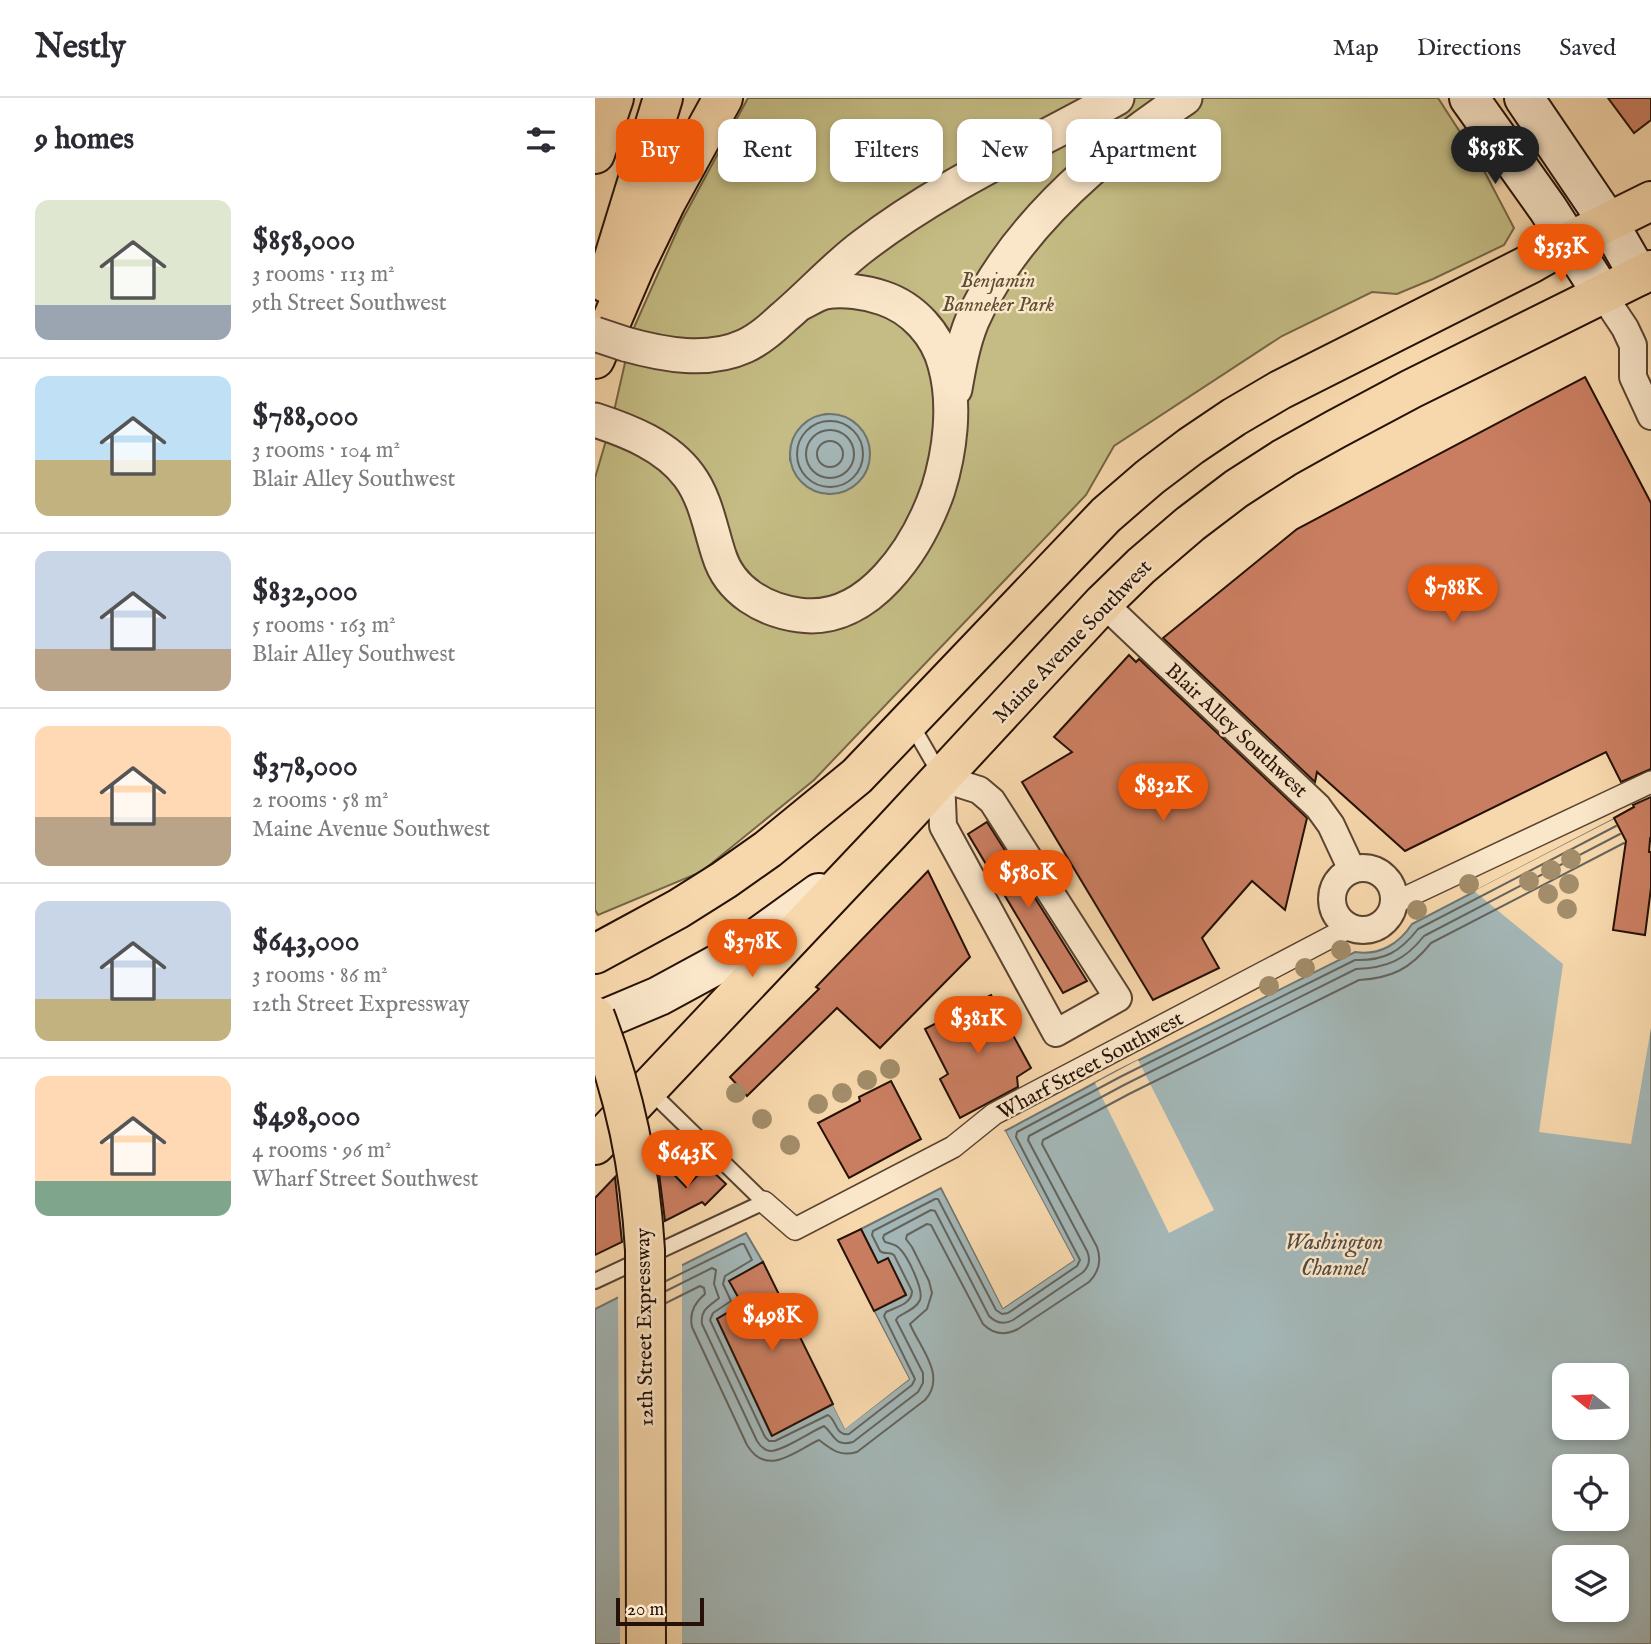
<!DOCTYPE html>
<html lang="en">
<head>
<meta charset="utf-8">
<style>
  body { margin:0; font-family:"IM FELL English",serif; background:#f7f7f7; color:#2b2b33; height:100vh; display:flex; flex-direction:column; font-size:26px; white-space:nowrap }
  * { box-sizing:border-box; margin:0 }
  p { font-size:23px; color:#7c7c81 }
  .icon { flex:none; width:38px; height:38px; fill:none; stroke:currentColor; stroke-width:2; stroke-linecap:round; stroke-linejoin:round }
  .map { position:relative; flex:1; overflow:hidden }
  .details { display:flex; flex-direction:column; background:#fff; width:595px }
  .details>* { flex:none }
  .guide { position:absolute; left:21px; top:21px; width:665px; height:63px; display:flex; gap:14px }
  .needle { width:46px; rotate:288deg }
  .buttons { position:absolute; left:957px; top:1265px; display:grid; gap:14px }
  .buttons a { display:grid; place-items:center; width:77px; height:77px; border-radius:14px; background:#fff; box-shadow:0 4px 10px #0003; font-size:35px }
  .scale { position:absolute; left:21px; bottom:18px; width:88px; box-sizing:border-box; padding-left:7px; border:4px solid #251107; border-top:0; font-size:19px; line-height:24px; white-space:nowrap; color:#251107; -webkit-text-stroke:5px #fae6c9; paint-order:stroke }
  .price { position:absolute; translate:-50% -60px; padding:0 16px; border-radius:24px; background:#ea580c; color:#fff; font-size:23px; line-height:46px; filter:drop-shadow(0 2px 4px #0008) }
  .price::after { content:''; position:absolute; left:50%; top:42px; width:21px; height:16px; margin-left:-10px; background:inherit; clip-path:polygon(0 0,100% 0,50% 100%) }
  .price.selected { background:#222; color:#fff }
  ul { padding:0; list-style:none }
  li { display:flex; align-items:center; gap:21px; height:175px; padding:0 35px }
  li+li { border-top:2px solid #e1e1e2 }
  li span { display:grid; place-items:center; flex:none; width:196px; height:140px; border-radius:14px; color:#555 }
  li>.icon { margin-inline-start:auto }
  span .icon { width:84px; height:84px; fill:#fffc; stroke-width:1 }
  li b { font-size:30px }
  h2 { display:flex; justify-content:space-between; align-items:center; height:84px; padding:0 35px; font-size:30px }
  .chip { padding:0 24px; border-radius:14px; background:#fff; box-shadow:0 4px 10px #0003; font-size:24px; line-height:63px }
  .chip.selected { background:#ea580c; color:#fff }
  header { display:flex; align-items:center; gap:42px; box-sizing:border-box; height:98px; padding:0 35px; background:#fff; border-bottom:2px solid #e1e1e2 }
  header strong { font-size:33px }
  nav { display:flex; gap:38px; margin-inline-start:auto; font-size:24px }
  main { display:flex; flex:1; min-height:0 }
  .map>svg:first-child { display:block }
  .green { fill:#c4bc84; stroke:#746646; stroke-width:2; fill-rule:evenodd }
  .water { fill:#a3b6b6; stroke:#717470; stroke-width:2; fill-rule:evenodd }
  .pier { fill:#f7d8ac }
  .lines { fill:none; stroke-linecap:round; stroke-linejoin:round }
  .shore { stroke:#64645e; stroke-width:2 }
  .building { fill:#ca7e61; stroke:#251107; stroke-width:2 }
  .service-casing { stroke:#5a4330; stroke-width:18 }
  .pedestrian-casing { stroke:#5a4330; stroke-width:24 }
  .minor-casing { stroke:#5a4330; stroke-width:30 }
  .tertiary-casing { stroke:#5a4330; stroke-width:37 }
  .secondary-casing { stroke:#251107; stroke-width:42 }
  .primary-casing { stroke:#251107; stroke-width:42 }
  .motorway-casing { stroke:#251107; stroke-width:42 }
  .service { stroke:#fae6c9; stroke-width:14 }
  .pedestrian { stroke:#fae6c9; stroke-width:21 }
  .minor { stroke:#fae6c9; stroke-width:26 }
  .tertiary { stroke:#fae6c9; stroke-width:33 }
  .secondary { stroke:#fae6c9; stroke-width:38 }
  .primary { stroke:#f7d8ac; stroke-width:38 }
  .motorway { stroke:#f7d8ac; stroke-width:38 }
  .tertiary-bridge-casing { stroke:#5a4330; stroke-width:37; stroke-linecap:butt }
  .motorway-bridge-casing { stroke:#251107; stroke-width:42; stroke-linecap:butt }
  .tertiary-bridge { stroke:#fae6c9; stroke-width:33 }
  .motorway-bridge { stroke:#f7d8ac; stroke-width:38 }
  .tree { fill:#a28c69 }
  .labels { text-anchor:middle; stroke-width:5; stroke-linejoin:round; paint-order:stroke }
  .park-label { font-size:21px; font-style:italic; fill:#5d4d33; stroke:#fae6c9 }
  .street-label { font-size:21px; fill:#251107; stroke:#fae6c9 }
  .water-label { font-size:23px; font-style:italic; fill:#514b44; stroke:#fae6c9 }
</style>
</head>
<body>
<header>
<strong>Nestly</strong>
<nav><a>Map</a><a>Directions</a><a>Saved</a></nav>
</header>
<main>
<section class="details">
<h2>9 homes<svg class="icon" aria-label="filters" viewBox="0 0 24 24"><path d="M4 7h16M4 17h16"/><circle cx="9" cy="7" r="2"/><circle cx="15" cy="17" r="2"/></svg></h2>
<ul>
<li><span style="background:linear-gradient(#dfe7d0 75%,#9aa5b1 0)"><svg class="icon" aria-label="home" viewBox="0 0 24 24"><path d="M3 11l9-7 9 7M6 9v11h12V9"/></svg></span><div><b>$858,000</b><p>3 rooms · 113 m²</p><p>9th Street Southwest</p></div></li>
<li><span style="background:linear-gradient(#bfe0f5 60%,#c2b280 0)"><svg class="icon" aria-label="home" viewBox="0 0 24 24"><path d="M3 11l9-7 9 7M6 9v11h12V9"/></svg></span><div><b>$788,000</b><p>3 rooms · 104 m²</p><p>Blair Alley Southwest</p></div></li>
<li><span style="background:linear-gradient(#c9d6e8 70%,#b9a48a 0)"><svg class="icon" aria-label="home" viewBox="0 0 24 24"><path d="M3 11l9-7 9 7M6 9v11h12V9"/></svg></span><div><b>$832,000</b><p>5 rooms · 163 m²</p><p>Blair Alley Southwest</p></div></li>
<li><span style="background:linear-gradient(#ffd9b3 65%,#b9a48a 0)"><svg class="icon" aria-label="home" viewBox="0 0 24 24"><path d="M3 11l9-7 9 7M6 9v11h12V9"/></svg></span><div><b>$378,000</b><p>2 rooms · 58 m²</p><p>Maine Avenue Southwest</p></div></li>
<li><span style="background:linear-gradient(#c9d6e8 70%,#c2b280 0)"><svg class="icon" aria-label="home" viewBox="0 0 24 24"><path d="M3 11l9-7 9 7M6 9v11h12V9"/></svg></span><div><b>$643,000</b><p>3 rooms · 86 m²</p><p>12th Street Expressway</p></div></li>
<li><span style="background:linear-gradient(#ffd9b3 75%,#7fa58c 0)"><svg class="icon" aria-label="home" viewBox="0 0 24 24"><path d="M3 11l9-7 9 7M6 9v11h12V9"/></svg></span><div><b>$498,000</b><p>4 rooms · 96 m²</p><p>Wharf Street Southwest</p></div></li>
</ul>
</section>
<div class="map">
<svg width="1056" height="1546" viewBox="0 0 1056 1546">
  <rect width="100%" height="100%" fill="#f7d8ac"/>
  <filter id="stains"><feTurbulence type="fractalNoise" baseFrequency=".00286" numOctaves="4"/><feColorMatrix values="0 0 0 0 .2 0 0 0 0 .09 0 0 0 0 .02 0 0 0 .5 -.17"/></filter>
  <radialGradient id="worn" r=".72"><stop offset=".6" stop-color="#630" stop-opacity="0"/><stop offset="1" stop-color="#630" stop-opacity=".3"/></radialGradient>
  <path class="green" d="M153 0H843L885 65 919 130 909 147 838 181 802 196 777 194 687 238 519 348 491 397 219 682 106 774 3 817 0 812V380L17 322 37 234 86 124ZM231 316C239 317 246 317 253 321 262 325 266 333 270 342 283 372 262 393 233 396L195 362C197 336 205 324 231 316Z"/>
  <g class="water">
    <circle cx="235" cy="356" r="40"/>
    <path d="M1056 702V1546H0V1211L151 1135 168 1164 135 1183 147 1206 122 1221 176 1337 238 1306 250 1330 314 1281 279 1213 311 1196 293 1161 283 1165 266 1131 346 1090 408 1210 479 1162 410 1033 522 973 760 854C784 858 804 846 817 826ZM970 1278H1022V1330H970ZM970 1368H1022V1421H970ZM970 1460H1022V1512H970Z"/>
  </g>
  <g class="pier">
    <path d="M1056 702V930L1036 1046 944 1034 968 866 879 793Z"/>
    <path d="M543 962 619 1112 574 1135 500 985Z"/>
    <path d="M410 1033 479 1162 408 1210 345 1086 349 1088 409 1205 474 1161 407 1034Z"/>
    <path d="M87 1164V1546H25L23 1196Z"/>
    <path d="M277 1210 314 1281 250 1331 236 1303 240 1304 251 1325 309 1280 276 1214Z"/>
  </g>
  <g class="lines">
    <g class="shore">
      <circle cx="235" cy="356" r="33"/>
      <circle cx="235" cy="356" r="24"/>
      <circle cx="235" cy="356" r="13"/>
      <path d="M71 1183 146 1146H149L157 1162 130 1178 128 1186 136 1203 118 1215 115 1222 170 1339 174 1343H180L233 1317C242 1322 240 1338 254 1336L317 1287 320 1281 289 1218 291 1214C301 1209 317 1206 317 1193L299 1157C294 1153 289 1157 285 1153L277 1137 278 1133 340 1101H343L401 1212 407 1216 413 1215 482 1168 485 1162 421 1039 422 1034 525 979 760 862C789 863 805 854 823 831L1021 728"/>
      <path d="M71 1193 117 1170 121 1172 119 1186 124 1200C115 1208 105 1211 107 1226L162 1343C165 1348 169 1352 175 1353 186 1354 217 1333 229 1328 240 1337 239 1349 258 1344L323 1294 328 1285V1275L301 1222 303 1219C310 1214 321 1211 325 1202 329 1192 313 1159 305 1151 301 1146 296 1146 290 1144L288 1140 289 1137 336 1112 340 1113 394 1218C401 1225 409 1227 418 1222L487 1175C494 1169 496 1162 492 1153L433 1042 434 1038 529 987 761 871C792 870 810 862 829 838L1025 736"/>
      <path d="M71 1205 105 1188 109 1190 110 1196C99 1205 94 1215 97 1229L152 1347C172 1380 200 1353 224 1342 237 1352 245 1359 262 1354L330 1302C352 1278 325 1250 315 1226L332 1211 337 1195 334 1183 317 1149 311 1141 312 1137 332 1126 336 1127 388 1226C398 1236 410 1238 423 1231L494 1184C504 1174 507 1163 502 1149L447 1046 448 1042 534 996 764 882C797 880 815 871 836 845L1029 745"/>
    </g>
  </g>
  <g class="building">
    <path d="M1013 0H1056V22L1039 35Z"/>
    <path d="M990 279 1056 405V671L1026 684 1011 654 810 753 722 674 720 684 568 540 702 431Z"/>
    <path d="M534 557 541 564 544 561 712 720 690 812 657 783 607 840 624 870 558 902 427 684 477 654 459 639Z"/>
    <path d="M1056 699V744L1055 742 1054 754H1056V790L1050 837 1018 832 1031 743 1019 720 1039 709 1038 707Z"/>
    <path d="M392 724 457 827 492 883 468 895 373 736Z"/>
    <path d="M333 773 375 859 285 950 242 910 152 998 135 979 224 891 221 889Z"/>
    <path d="M396 897 436 970 422 979 423 989 365 1020 345 981 353 976 330 931Z"/>
    <path d="M296 983 326 1041 254 1080 223 1025 265 1003 264 999Z"/>
    <path d="M62 1059 91 1089 112 1068 131 1086 110 1107 107 1104 70 1123Z"/>
    <path d="M20 1079 27 1144 0 1157V1100Z"/>
    <path d="M266 1131 283 1165 293 1160 311 1197 279 1213 243 1142Z"/>
    <path d="M168 1164 238 1306 177 1338 122 1221 147 1206 134 1183Z"/>
  </g>
  <g class="lines">
    <g class="service-casing">
      <g id="service">
        <path d="M315 624 345 676"/>
        <path d="M0 1183 169 1104 53 991"/>
      </g>
    </g>
    <g class="pedestrian-casing">
      <g id="pedestrian">
        <path d="M799 805 1056 684"/>
        <path d="M169 1104 200 1131 358 1049 399 1016 755 829"/>
      </g>
    </g>
    <g class="minor-casing">
      <g id="minor">
        <path d="M1008 197 1030 230 1038 247V279L1056 318"/>
        <path d="M508 505 723 709 736 727 757 772"/>
        <path d="M346 680 384 692 397 703 523 900 461 935 348 728Z"/>
        <circle cx="768" cy="801" r="31"/>
      </g>
    </g>
    <g class="tertiary-casing">
      <g id="tertiary">
        <path d="M30 246C69 257 113 265 150 248 165 241 177 230 189 219 216 196 240 169 268 148 346 88 436 48 522 0"/>
        <path d="M360 291C364 268 368 245 377 223 418 131 507 55 590 0"/>
        <path d="M0 322C34 333 72 348 94 378 111 401 115 430 124 457 135 493 169 512 204 517 274 527 323 449 343 392 355 354 361 306 350 267 342 236 318 210 288 200 271 194 248 191 230 194 222 196 214 201 206 205"/>
      </g>
    </g>
    <g class="secondary-casing">
      <g id="secondary">
        <path d="M874 0 953 111 1008 197"/>
        <path d="M929 0 1013 124 1044 178"/>
        <path d="M0 925 64 898 134 860 224 795"/>
      </g>
    </g>
    <g class="primary-casing">
      <g id="primary">
        <path d="M0 856 83 811 129 782 173 751 262 678 511 417 555 379 596 348 639 319 685 292 935 166 975 143 1056 103"/>
        <path d="M0 1047 295 735 508 505 546 468 595 426 641 391 689 360 741 331 816 291 1056 172"/>
      </g>
    </g>
    <g class="motorway-casing">
      <g id="motorway">
        <path d="M0 56 19 0"/>
        <path d="M11 185 68 0"/>
        <path d="M0 261 41 166 71 104 128 0"/>
      </g>
    </g>
    <use href="#service" class="service"/>
    <use href="#pedestrian" class="pedestrian"/>
    <use href="#minor" class="minor"/>
    <use href="#tertiary" class="tertiary"/>
    <use href="#secondary" class="secondary"/>
    <use href="#primary" class="primary"/>
    <use href="#motorway" class="motorway"/>
    <g class="tertiary-bridge-casing">
      <path id="tertiary-bridge" d="M0 236 30 246"/>
    </g>
    <g class="motorway-bridge-casing">
      <path id="motorway-bridge" d="M0 918C30 997 45 1068 50 1152L51 1546"/>
    </g>
    <use href="#tertiary-bridge" class="tertiary-bridge"/>
    <use href="#motorway-bridge" class="motorway-bridge"/>
  </g>
  <g class="tree">
    <circle cx="976" cy="761" r="10"/>
    <circle cx="956" cy="772" r="10"/>
    <circle cx="934" cy="783" r="10"/>
    <circle cx="874" cy="786" r="10"/>
    <circle cx="974" cy="786" r="10"/>
    <circle cx="953" cy="796" r="10"/>
    <circle cx="972" cy="811" r="10"/>
    <circle cx="822" cy="812" r="10"/>
    <circle cx="746" cy="852" r="10"/>
    <circle cx="710" cy="870" r="10"/>
    <circle cx="674" cy="888" r="10"/>
    <circle cx="295" cy="971" r="10"/>
    <circle cx="272" cy="982" r="10"/>
    <circle cx="141" cy="995" r="10"/>
    <circle cx="247" cy="995" r="10"/>
    <circle cx="223" cy="1006" r="10"/>
    <circle cx="167" cy="1021" r="10"/>
    <circle cx="195" cy="1047" r="10"/>
  </g>
  <g class="labels">
    <g class="park-label">
      <text x="403" y="189">Benjamin<tspan x="403" dy="24">Banneker Park</tspan></text>
    </g>
    <g class="street-label">
      <text transform="translate(477 543) rotate(-46)" y="7">Maine Avenue Southwest</text>
      <text transform="translate(642 632) rotate(43)" y="7">Blair Alley Southwest</text>
      <text transform="translate(495 967) rotate(-28)" y="7">Wharf Street Southwest</text>
      <text transform="translate(49 1229) rotate(-91)" y="7">12th Street Expressway</text>
    </g>
    <g class="water-label">
      <text x="739" y="1151">Washington<tspan x="739" dy="26">Channel</tspan></text>
    </g>
  </g>
  <rect width="100%" height="100%" filter="url(#stains)"/>
  <rect width="100%" height="100%" fill="url(#worn)"/>
</svg>
<div class="buttons">
<a><svg class="needle" viewBox="-14 -14 28 28"><path d="M0-13l5 13h-10z" fill="#e53935"/><path d="M0 13l5-13h-10z" fill="#7c7c81"/></svg></a>
<a><svg class="icon" aria-label="locate" viewBox="0 0 24 24"><circle cx="12" cy="12" r="6"/><path d="M12 2v4M12 18v4M2 12h4M18 12h4"/></svg></a>
<a><svg class="icon" aria-label="layers" viewBox="0 0 24 24"><path d="M12 4l9 5-9 5-9-5zM3 14l9 5 9-5"/></svg></a>
</div>
<div class="scale">20 m</div>
<b class="price selected" style="left:900px;top:88px">$858K</b>
<b class="price" style="left:966px;top:186px">$353K</b>
<b class="price" style="left:858px;top:527px">$788K</b>
<b class="price" style="left:568px;top:725px">$832K</b>
<b class="price" style="left:433px;top:812px">$580K</b>
<b class="price" style="left:157px;top:881px">$378K</b>
<b class="price" style="left:383px;top:958px">$381K</b>
<b class="price" style="left:92px;top:1092px">$643K</b>
<b class="price" style="left:177px;top:1255px">$498K</b>
<div class="guide">
<a class="chip selected">Buy</a>
<a class="chip">Rent</a>
<a class="chip">Filters</a>
<a class="chip">New</a>
<a class="chip">Apartment</a>
</div>
</div>
</main>
</body>
</html>
